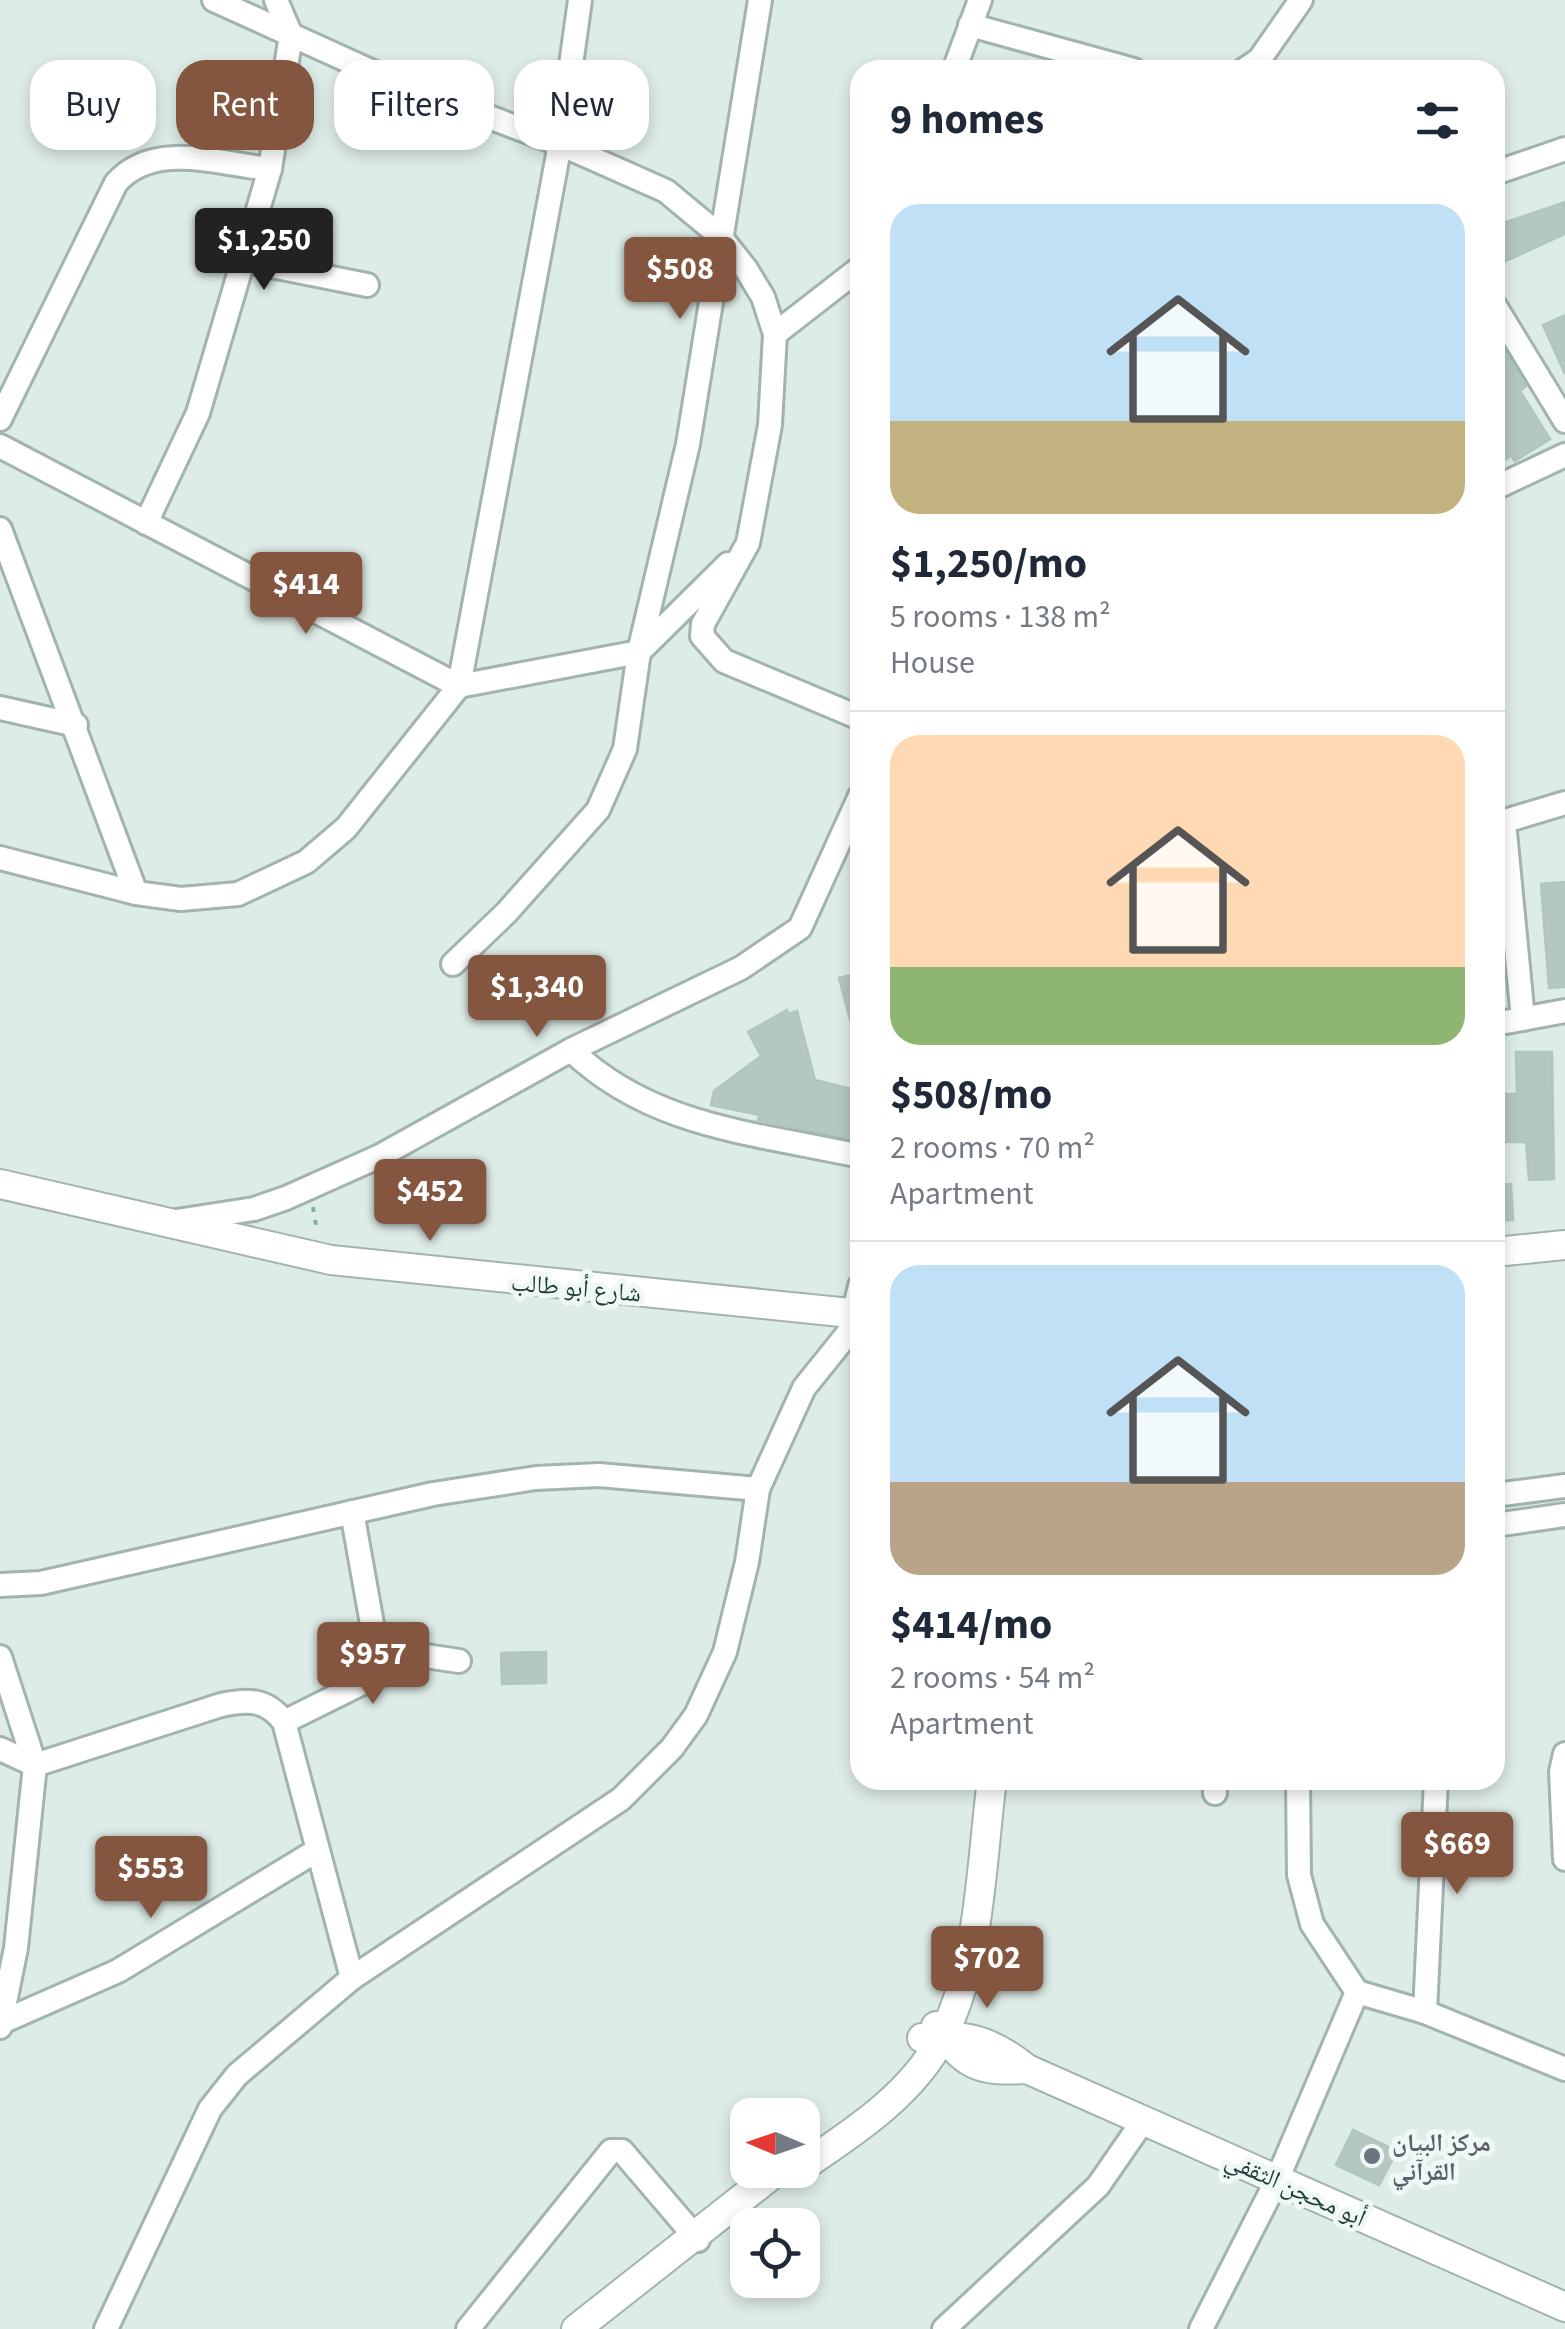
<!DOCTYPE html>
<html lang="en">
<head>
<meta charset="utf-8">
<style>
  body { margin:0; font-family:"Source Sans 3","Noto Naskh Arabic",sans-serif; background:#f6f6f7; color:#1f2937; height:100vh; display:flex; flex-direction:column; font-size:38px; white-space:nowrap }
  * { box-sizing:border-box; margin:0 }
  p { font-size:32px; color:#747a83 }
  .icon { flex:none; width:55px; height:55px; fill:none; stroke:currentColor; stroke-width:2; stroke-linecap:round; stroke-linejoin:round }
  .map { position:relative; flex:1; overflow:hidden }
  .details { position:absolute; left:850px; top:60px; width:655px; height:1730px; display:flex; flex-direction:column; background:#fff; border-radius:30px; box-shadow:0 5px 15px #0003 }
  .details>* { flex:none }
  .hud { position:absolute; left:30px; top:60px; width:670px; height:90px; display:flex; gap:20px }
  .needle { width:65px; rotate:272deg }
  .buttons { position:absolute; left:730px; top:2098px; display:grid; gap:20px }
  .buttons a { display:grid; place-items:center; width:90px; height:90px; border-radius:20px; background:#fff; box-shadow:0 5px 15px #0003; font-size:50px }
  .price { position:absolute; translate:-50% -85px; padding:0 22px; border-radius:10px; background:#84553f; color:#fff; font-size:32px; line-height:65px; filter:drop-shadow(0 2px 5px #0008) }
  .price::after { content:''; position:absolute; left:50%; top:60px; width:30px; height:22px; margin-left:-15px; background:inherit; clip-path:polygon(0 0,100% 0,50% 100%) }
  .price.selected { background:#222; color:#fff }
  ul { padding:0; list-style:none }
  li { display:grid; align-content:center; gap:20px; height:530px; padding:0 40px }
  li+li { border-top:2px solid #e0e1e3 }
  li span { display:grid; place-items:center; height:310px; border-radius:30px; color:#555 }
  li>.icon { margin-inline-start:auto }
  span .icon { width:180px; height:180px; fill:#fffc; stroke-width:1 }
  li b { font-size:42px }
  h2 { display:flex; justify-content:space-between; align-items:center; height:120px; padding:0 40px; font-size:42px }
  .tag { padding:0 35px; border-radius:30px; background:#fff; box-shadow:0 5px 15px #0003; font-size:35px; line-height:90px }
  .tag.selected { background:#84553f; color:#fff }
  .map>svg:first-child { display:block }
  .building { fill:#b4c7c1; stroke:#b0c6bf; stroke-width:2.5 }
  .lines { fill:none; stroke-linecap:round; stroke-linejoin:round }
  .minor-casing { stroke:#a1b4af; stroke-width:28 }
  .tertiary-casing { stroke:#a1b4af; stroke-width:32 }
  .path { stroke:#7cb3a7; stroke-width:4; stroke-dasharray:5 8; stroke-linecap:butt }
  .minor { stroke:#fff; stroke-width:22 }
  .tertiary { stroke:#fff; stroke-width:28 }
  .worship-dot { fill:#6b7280; stroke:#eff8f5; stroke-width:4 }
  .labels { text-anchor:middle; stroke-width:10; stroke-linejoin:round; paint-order:stroke }
  .street-label { font-size:25px; fill:#1e3d38; stroke:#eff8f5 }
  .worship-label { font-size:25px; font-weight:bold; fill:#5b616d; stroke:#eff8f5; text-anchor:start }
</style>
</head>
<body>
<div class="map">
<svg width="1565" height="2329" viewBox="0 0 1565 2329">
  <rect width="100%" height="100%" fill="#deece7"/>
  <g class="building">
    <path d="M1565 202V234L1495 266V226Z"/>
    <path d="M1565 315V374L1543 325Z"/>
    <path d="M1506 352 1526 386 1520 391 1550 439 1515 461 1511 456 1495 466V360Z"/>
    <path d="M1565 882V987L1549 988 1541 884Z"/>
    <path d="M860 973V1037L855 1038 839 978Z"/>
    <path d="M787 1010 788 1014 797 1011 815 1080 860 1091V1141L768 1122 758 1120 760 1115 711 1105 714 1091 761 1056 748 1032Z"/>
    <path d="M1516 1052H1552L1554 1179 1529 1180 1526 1142H1495V1094H1517Z"/>
    <path d="M1511 1184 1513 1220 1495 1221V1185Z"/>
    <path d="M546 1652V1683L502 1684 501 1653Z"/>
    <path d="M1353 2130 1397 2151 1379 2185 1336 2165Z"/>
  </g>
  <g class="lines">
    <g class="minor-casing">
      <g id="minor">
        <path d="M214 0 384 77 560 144 666 191 719 235 746 269 763 297 775 334 770 425 748 543 703 624 702 636 724 661 860 718"/>
        <path d="M970 25 1134 70"/>
        <path d="M954 70 980 0"/>
        <path d="M1244 70 1259 60 1301 0"/>
        <path d="M1495 173 1565 149"/>
        <path d="M246 261 367 285"/>
        <path d="M1495 306 1565 421"/>
        <path d="M775 334 860 268"/>
        <path d="M0 419 116 183C154 140 219 164 270 169"/>
        <path d="M0 446 459 686 639 652 728 564"/>
        <path d="M1495 488 1565 455"/>
        <path d="M146 523 198 413 270 169 291 35 276 0"/>
        <path d="M0 529 136 893"/>
        <path d="M0 708 76 725"/>
        <path d="M1504 822 1523 1019"/>
        <path d="M1495 824 1565 803"/>
        <path d="M0 858 136 893 181 899 238 894 306 862 346 828 459 686 560 144 580 0"/>
        <path d="M453 964 507 912 598 810 625 749 639 652 688 444 760 0"/>
        <path d="M1495 1024 1565 1011"/>
        <path d="M571 1050C651 1127 755 1133 860 1156"/>
        <path d="M170 1222 254 1209 286 1198 380 1156 571 1050 741 968 800 928 860 796"/>
        <path d="M1495 1495 1565 1486"/>
        <path d="M352 1512 381 1674"/>
        <path d="M1495 1525 1565 1515"/>
        <path d="M0 1585 41 1583 433 1494 536 1478 599 1475 758 1489"/>
        <path d="M0 1657 35 1765 16 1948 0 2027"/>
        <path d="M284 1722 419 1655 459 1661"/>
        <path d="M0 1749 35 1765 221 1705C248 1699 267 1699 284 1722L352 1978"/>
        <path d="M1565 1754 1561 1772 1565 1859"/>
        <path d="M1215 1780V1793"/>
        <path d="M1298 1780 1299 1875 1312 1924 1357 1992 1425 2012 1565 2069"/>
        <path d="M1425 2012 1436 1780"/>
        <path d="M2 2022 118 1971 316 1851"/>
        <path d="M106 2329 210 2109 237 2075 352 1978 621 1799 672 1748 696 1715 725 1652 747 1562 758 1489 804 1388 849 1332 860 1286"/>
        <path d="M468 2329 611 2151H622L698 2240"/>
        <path d="M944 2329 1098 2186 1143 2121"/>
        <path d="M1201 2329 1277 2180 1357 1992"/>
      </g>
    </g>
    <g class="tertiary-casing">
      <g id="tertiary">
        <path d="M0 1184 331 1260 860 1314"/>
        <path d="M1495 1252 1565 1245"/>
        <path d="M936 2026C966 2065 975 2072 1027 2069"/>
        <path d="M922 2038C967 2033 992 2041 1027 2069L1565 2307"/>
        <path d="M802 2167C854 2132 913 2094 942 2037 981 1961 981 1863 992 1780"/>
        <path d="M576 2329 778 2170"/>
      </g>
    </g>
    <path class="path" d="M313 1207 317 1232"/>
    <use href="#minor" class="minor"/>
    <use href="#tertiary" class="tertiary"/>
  </g>
  <circle class="worship-dot" cx="1372" cy="2156" r="10"/>
  <g class="labels">
    <g class="street-label">
      <text transform="translate(576 1287) rotate(5)" y="9">شارع أبو طالب</text>
      <text transform="translate(1296 2188) rotate(24)" y="9">أبو محجن الثقفي</text>
    </g>
    <g class="worship-label">
      <text x="1392" y="2151">مركز البيان<tspan x="1392" dy="29">القرآني</tspan></text>
    </g>
  </g>
</svg>
<div class="buttons">
<a><svg class="needle" viewBox="-14 -14 28 28"><path d="M0-13l5 13h-10z" fill="#e53935"/><path d="M0 13l5-13h-10z" fill="#747a83"/></svg></a>
<a><svg class="icon" aria-label="locate" viewBox="0 0 24 24"><circle cx="12" cy="12" r="6"/><path d="M12 2v4M12 18v4M2 12h4M18 12h4"/></svg></a>
</div>
<b class="price selected" style="left:264px;top:293px">$1,250</b>
<b class="price" style="left:680px;top:322px">$508</b>
<b class="price" style="left:306px;top:637px">$414</b>
<b class="price" style="left:537px;top:1040px">$1,340</b>
<b class="price" style="left:430px;top:1244px">$452</b>
<b class="price" style="left:373px;top:1707px">$957</b>
<b class="price" style="left:1457px;top:1897px">$669</b>
<b class="price" style="left:151px;top:1921px">$553</b>
<b class="price" style="left:987px;top:2011px">$702</b>
<div class="hud">
<a class="tag">Buy</a>
<a class="tag selected">Rent</a>
<a class="tag">Filters</a>
<a class="tag">New</a>
</div>
<section class="details">
<h2>9 homes<svg class="icon" aria-label="filters" viewBox="0 0 24 24"><path d="M4 7h16M4 17h16"/><circle cx="9" cy="7" r="2"/><circle cx="15" cy="17" r="2"/></svg></h2>
<ul>
<li><span style="background:linear-gradient(#bfe0f5 70%,#c2b280 0)"><svg class="icon" aria-label="home" viewBox="0 0 24 24"><path d="M3 11l9-7 9 7M6 9v11h12V9"/></svg></span><div><b>$1,250/mo</b><p>5 rooms · 138 m²</p><p>House</p></div></li>
<li><span style="background:linear-gradient(#ffd9b3 75%,#8fb573 0)"><svg class="icon" aria-label="home" viewBox="0 0 24 24"><path d="M3 11l9-7 9 7M6 9v11h12V9"/></svg></span><div><b>$508/mo</b><p>2 rooms · 70 m²</p><p>Apartment</p></div></li>
<li><span style="background:linear-gradient(#bfe0f5 70%,#b9a48a 0)"><svg class="icon" aria-label="home" viewBox="0 0 24 24"><path d="M3 11l9-7 9 7M6 9v11h12V9"/></svg></span><div><b>$414/mo</b><p>2 rooms · 54 m²</p><p>Apartment</p></div></li>
</ul>
</section>
</div>
</body>
</html>
